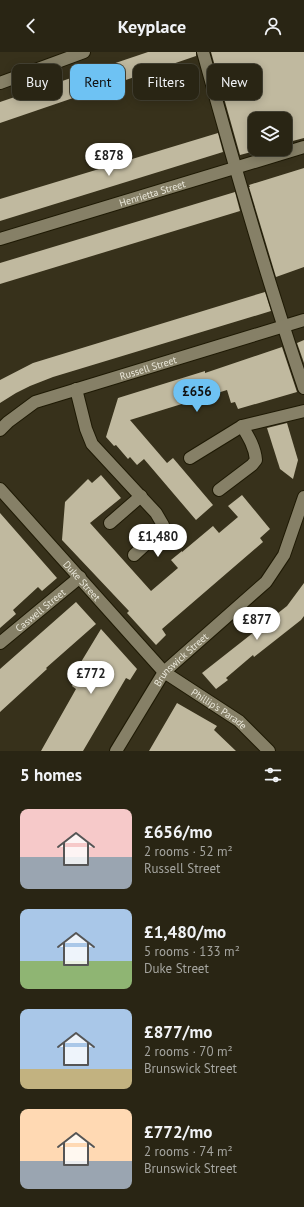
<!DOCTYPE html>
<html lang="en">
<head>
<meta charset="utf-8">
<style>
  body { margin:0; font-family:"PT Sans",sans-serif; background:#312d1d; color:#f1f3f6; height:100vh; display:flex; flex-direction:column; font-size:15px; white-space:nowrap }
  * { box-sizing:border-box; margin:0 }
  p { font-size:13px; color:#a5a5a0 }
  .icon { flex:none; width:22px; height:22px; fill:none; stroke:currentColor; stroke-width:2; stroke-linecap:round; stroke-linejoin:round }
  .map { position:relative; height:699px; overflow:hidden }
  .drawer { display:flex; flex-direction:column; background:#292514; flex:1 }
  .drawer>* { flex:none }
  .hud { position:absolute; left:12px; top:12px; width:280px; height:36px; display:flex; gap:8px }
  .fabs { position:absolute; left:248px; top:60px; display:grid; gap:8px }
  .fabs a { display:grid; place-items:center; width:44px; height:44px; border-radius:8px; background:#292514; box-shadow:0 2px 10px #0003,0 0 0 1px #454234; font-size:20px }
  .price { position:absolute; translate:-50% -34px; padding:0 9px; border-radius:14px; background:#fff; color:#222; font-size:13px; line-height:26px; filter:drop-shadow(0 1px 2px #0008) }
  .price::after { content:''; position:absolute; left:50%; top:24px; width:12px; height:9px; margin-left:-6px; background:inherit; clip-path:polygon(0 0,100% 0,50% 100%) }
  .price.on { background:#6ec2f3; color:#111 }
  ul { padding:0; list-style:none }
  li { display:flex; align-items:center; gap:12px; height:100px; padding:0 20px }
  li span { display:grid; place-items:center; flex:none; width:112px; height:80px; border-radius:8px; color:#555 }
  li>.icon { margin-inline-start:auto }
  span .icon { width:48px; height:48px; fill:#fffc; stroke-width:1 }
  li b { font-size:17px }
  h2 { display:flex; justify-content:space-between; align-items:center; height:48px; padding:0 20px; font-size:17px }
  .chip { padding:0 14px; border-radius:8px; background:#292514; box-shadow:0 2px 10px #0003,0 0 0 1px #454234; font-size:14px; line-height:36px }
  .chip.on { background:#6ec2f3; color:#111 }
  header { display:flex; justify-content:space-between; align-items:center; height:52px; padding:0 20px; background:#292514; font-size:18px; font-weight:600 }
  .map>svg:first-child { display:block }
  .building { fill:#c0b99f }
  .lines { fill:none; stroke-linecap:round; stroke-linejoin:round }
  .minor-casing { stroke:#1e1904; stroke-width:14 }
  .minor { stroke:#868067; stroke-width:12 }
  .labels { text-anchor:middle; stroke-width:4; stroke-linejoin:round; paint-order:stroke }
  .street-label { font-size:10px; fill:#eae7da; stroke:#1c1910 }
</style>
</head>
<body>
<header><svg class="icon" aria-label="back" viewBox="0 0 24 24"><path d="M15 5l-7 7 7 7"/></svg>Keyplace<svg class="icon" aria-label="person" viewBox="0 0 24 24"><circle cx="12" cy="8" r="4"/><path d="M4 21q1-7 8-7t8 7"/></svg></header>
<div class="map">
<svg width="304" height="699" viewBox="0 0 304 699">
  <rect width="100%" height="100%" fill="#37311b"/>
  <g class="building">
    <path d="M148 0H196V4L0 71V50Z"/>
    <path d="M211 0H304V86L285 91V67H255V99L240 103Z"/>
    <path d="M218 81 223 100 0 169V147Z"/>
    <path d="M304 116V215L276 225 249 135H250L249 133Z"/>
    <path d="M235 140 240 159 0 232V211Z"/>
    <path d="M265 240 271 259 53 325 30 334 16 341 0 351V328L33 311Z"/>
    <path d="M304 288V311L297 291Z"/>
    <path d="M282 295 297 340 238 357 235 350 231 351 227 338 130 368 167 411 173 406 213 453 196 468 144 407 137 413 130 405 128 407 116 393 114 394 106 385 118 346 205 319V321Z"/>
    <path d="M287 371 298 408 293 427 280 417 267 376Z"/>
    <path d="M101 423 121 446 90 471 151 539 178 516 171 508 182 499V500L213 474 219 481 238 465 228 454 242 443 270 477 260 486 263 490 162 577 166 583 156 593 127 561 129 559 62 488 65 450 88 427 92 431Z"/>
    <path d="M0 461 57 526 42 539 38 535 13 558 16 562 0 576Z"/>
    <path d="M304 531V564L301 568 254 605 253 603 226 626 228 628 216 637 202 621 287 554Z"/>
    <path d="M76 550 96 572 46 616 47 617 0 660V617Z"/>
    <path d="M101 577 137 617 130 628 126 626 83 699H41L76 637 72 634 78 622 75 620Z"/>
    <path d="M177 651 217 674 214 678 236 699H149Z"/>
  </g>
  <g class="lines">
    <g class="minor-casing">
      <g id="minor">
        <path d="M203 0C234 113 266 225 304 336"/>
        <path d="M0 31 84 0"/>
        <path id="s1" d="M0 187 304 95"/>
        <path d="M76 337 86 377 92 392 156 461 163 473 160 479 134 503"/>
        <path id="s2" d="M0 378 8 370 35 350 304 268"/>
        <path d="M190 406 242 374"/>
        <path id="s3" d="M0 437 164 620 239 669 269 699"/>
        <path d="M219 438 252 413 256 408C255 395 248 384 242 374L304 359"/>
        <path d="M110 471 141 444"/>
        <path id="s4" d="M0 591 80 525"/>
        <path id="s5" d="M116 699 164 620 266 530 284 503 304 445"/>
      </g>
    </g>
    <use href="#minor" class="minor"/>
  </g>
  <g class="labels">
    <g class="street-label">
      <text dy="4" stroke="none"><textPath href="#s1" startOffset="159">Henrietta Street</textPath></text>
      <text dy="4" stroke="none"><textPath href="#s2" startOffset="163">Russell Street</textPath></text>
      <text dy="4" stroke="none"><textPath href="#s3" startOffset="123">Duke Street</textPath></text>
      <text dy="4" stroke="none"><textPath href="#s4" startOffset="52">Caswell Street</textPath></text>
      <text dy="4" stroke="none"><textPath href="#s5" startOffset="113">Brunswick Street</textPath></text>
      <text dy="4" stroke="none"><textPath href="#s3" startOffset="312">Phillip's Parade</textPath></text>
    </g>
  </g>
</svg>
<div class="fabs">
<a><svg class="icon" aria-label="layers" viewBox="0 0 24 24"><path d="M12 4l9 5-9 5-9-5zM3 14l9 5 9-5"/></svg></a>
</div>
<b class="price" style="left:109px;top:125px">£878</b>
<b class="price on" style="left:197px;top:361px">£656</b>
<b class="price" style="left:158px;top:506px">£1,480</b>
<b class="price" style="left:257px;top:589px">£877</b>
<b class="price" style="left:91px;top:643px">£772</b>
<div class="hud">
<a class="chip">Buy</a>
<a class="chip on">Rent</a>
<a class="chip">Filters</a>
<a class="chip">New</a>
</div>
</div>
<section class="drawer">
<h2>5 homes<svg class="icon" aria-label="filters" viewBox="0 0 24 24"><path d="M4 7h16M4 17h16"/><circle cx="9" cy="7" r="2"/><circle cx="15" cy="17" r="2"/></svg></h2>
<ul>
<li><span style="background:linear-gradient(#f6c9c9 60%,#9aa5b1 0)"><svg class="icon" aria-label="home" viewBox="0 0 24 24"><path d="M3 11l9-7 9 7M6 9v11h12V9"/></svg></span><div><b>£656/mo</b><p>2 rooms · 52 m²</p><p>Russell Street</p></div></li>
<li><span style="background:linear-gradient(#a9c7e8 65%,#8fb573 0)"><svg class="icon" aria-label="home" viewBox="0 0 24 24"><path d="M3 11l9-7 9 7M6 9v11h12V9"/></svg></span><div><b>£1,480/mo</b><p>5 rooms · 133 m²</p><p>Duke Street</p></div></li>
<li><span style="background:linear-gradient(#a9c7e8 75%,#c2b280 0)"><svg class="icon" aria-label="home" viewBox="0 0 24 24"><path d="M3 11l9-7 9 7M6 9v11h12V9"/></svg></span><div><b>£877/mo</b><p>2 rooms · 70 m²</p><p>Brunswick Street</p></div></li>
<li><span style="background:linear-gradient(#ffd9b3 65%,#9aa5b1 0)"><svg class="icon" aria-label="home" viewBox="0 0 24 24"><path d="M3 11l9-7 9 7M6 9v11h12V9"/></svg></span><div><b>£772/mo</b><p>2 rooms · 74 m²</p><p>Brunswick Street</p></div></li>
</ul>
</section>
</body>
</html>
